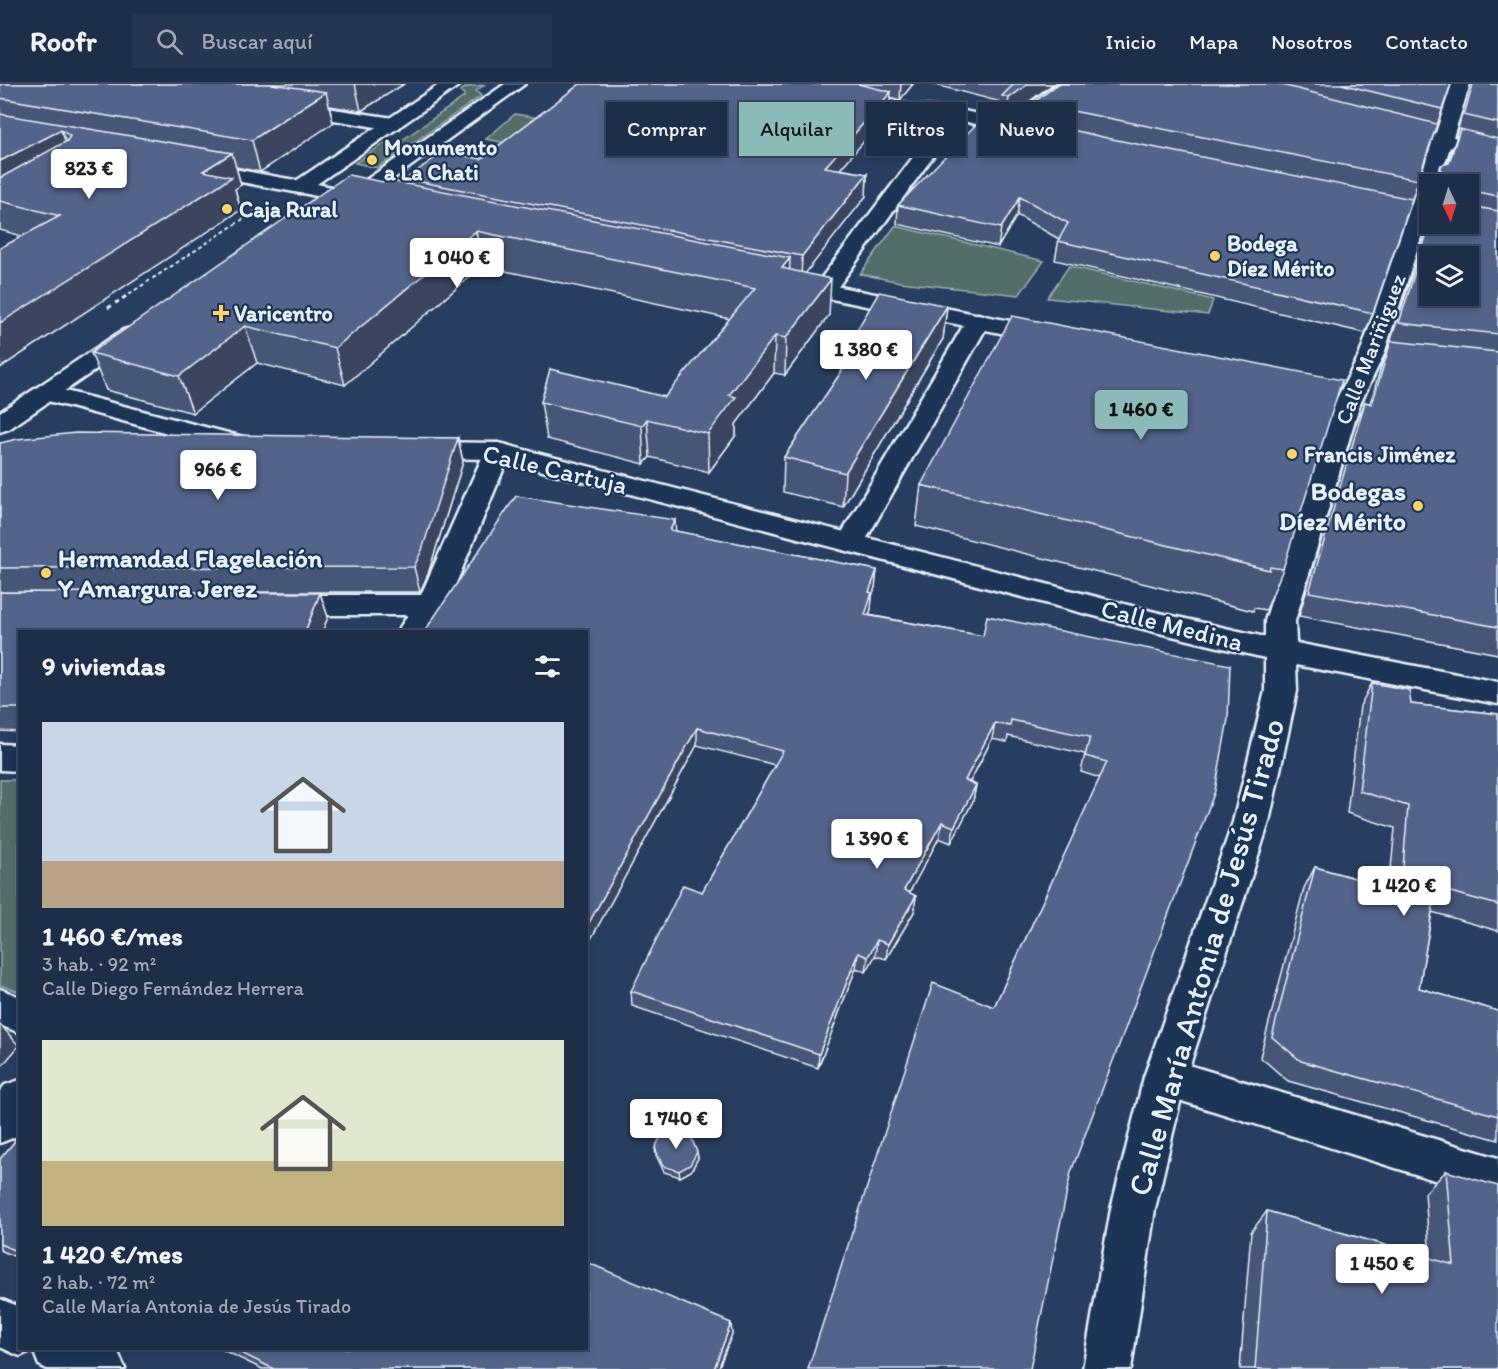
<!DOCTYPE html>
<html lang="es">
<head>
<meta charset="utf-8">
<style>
  body { margin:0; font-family:Itim,sans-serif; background:#263650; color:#f1f3f6; height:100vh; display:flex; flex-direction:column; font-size:22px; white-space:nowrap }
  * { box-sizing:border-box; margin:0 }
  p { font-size:20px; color:#a1a8b4 }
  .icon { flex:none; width:33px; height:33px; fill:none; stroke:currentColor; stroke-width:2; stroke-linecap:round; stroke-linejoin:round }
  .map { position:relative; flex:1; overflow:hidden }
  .side { position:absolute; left:18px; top:546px; width:570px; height:720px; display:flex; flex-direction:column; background:#1e2e49; border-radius:0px; box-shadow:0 3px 9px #0003,0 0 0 2px #3c4a61 }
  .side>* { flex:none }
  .top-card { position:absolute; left:606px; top:18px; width:570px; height:54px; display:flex; gap:12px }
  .needle { width:39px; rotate:176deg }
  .buttons { position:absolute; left:1419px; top:90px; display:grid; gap:12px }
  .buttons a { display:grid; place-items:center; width:60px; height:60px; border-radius:0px; background:#1e2e49; box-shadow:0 3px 9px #0003,0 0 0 2px #3c4a61; font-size:30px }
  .price { position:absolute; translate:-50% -51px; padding:0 14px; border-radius:6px; background:#fff; color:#222; font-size:20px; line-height:39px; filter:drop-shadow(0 2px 3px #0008) }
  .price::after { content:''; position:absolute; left:50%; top:36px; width:18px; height:14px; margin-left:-9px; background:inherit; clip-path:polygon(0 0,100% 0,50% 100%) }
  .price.current { background:#8bbbb9; color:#111 }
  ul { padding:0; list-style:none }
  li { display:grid; align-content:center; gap:12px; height:318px; padding:0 24px }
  li span { display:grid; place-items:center; height:186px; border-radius:0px; color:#555 }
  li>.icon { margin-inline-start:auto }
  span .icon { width:108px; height:108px; fill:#fffc; stroke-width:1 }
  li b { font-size:26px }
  h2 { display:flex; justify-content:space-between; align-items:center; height:72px; padding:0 24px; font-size:26px }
  .tag { padding:0 21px; border-radius:0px; background:#1e2e49; box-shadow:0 3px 9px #0003,0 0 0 2px #3c4a61; font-size:21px; line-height:54px }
  .tag.current { background:#8bbbb9; color:#111 }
  header { display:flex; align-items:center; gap:36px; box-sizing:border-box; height:84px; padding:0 30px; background:#1e2e49; border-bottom:2px solid #3c4a61 }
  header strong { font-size:28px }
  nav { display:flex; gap:33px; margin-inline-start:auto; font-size:21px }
  .search { width:420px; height:54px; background:#263650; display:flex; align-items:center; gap:15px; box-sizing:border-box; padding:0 21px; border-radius:0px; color:#a1a8b4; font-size:22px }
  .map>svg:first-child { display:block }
  .green { fill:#556d6a; stroke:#9eafb1; stroke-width:1.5 }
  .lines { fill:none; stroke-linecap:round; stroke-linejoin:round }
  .minor-casing { stroke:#e8f1f8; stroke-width:5 }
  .tertiary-casing { stroke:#e8f1f8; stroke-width:5 }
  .secondary-casing { stroke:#e8f1f8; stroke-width:5 }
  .path-far1 { stroke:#e8f1f8; stroke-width:2; stroke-dasharray:4 3; stroke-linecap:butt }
  .path { stroke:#e8f1f8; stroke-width:3; stroke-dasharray:4.5 4; stroke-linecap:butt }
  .minor { fill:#1d3557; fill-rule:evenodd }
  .tertiary { fill:#1d3557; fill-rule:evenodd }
  .secondary { fill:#1d3557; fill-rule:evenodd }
  .wall { fill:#475577; stroke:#e8f1f8; stroke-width:1.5 }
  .shaded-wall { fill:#3a4561; stroke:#e8f1f8; stroke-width:1.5 }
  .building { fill:#53638a; stroke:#e8f1f8; stroke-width:1.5; fill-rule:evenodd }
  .poi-dot { fill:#ffd166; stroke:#1d3557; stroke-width:2 }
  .labels { text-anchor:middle; stroke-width:4.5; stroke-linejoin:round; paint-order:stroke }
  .far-poi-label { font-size:22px; font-weight:bold; fill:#e8f1f8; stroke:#1d3557; text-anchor:start }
  .far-street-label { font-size:22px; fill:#e8f1f8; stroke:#1d3557 }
  .street-label { font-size:26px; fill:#e8f1f8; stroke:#1d3557 }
  .poi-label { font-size:26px; font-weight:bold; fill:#e8f1f8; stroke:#1d3557; text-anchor:end }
  .near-street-label { font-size:32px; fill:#e8f1f8; stroke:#1d3557 }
</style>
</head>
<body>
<header>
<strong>Roofr</strong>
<div class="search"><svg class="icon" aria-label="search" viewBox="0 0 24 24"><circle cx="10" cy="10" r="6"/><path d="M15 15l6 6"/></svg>Buscar aquí</div>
<nav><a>Inicio</a><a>Mapa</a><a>Nosotros</a><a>Contacto</a></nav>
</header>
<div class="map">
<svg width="1498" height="1285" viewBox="0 0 1498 1285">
  <rect width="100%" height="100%" fill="#283e61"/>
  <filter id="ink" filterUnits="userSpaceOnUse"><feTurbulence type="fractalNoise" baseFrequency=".0167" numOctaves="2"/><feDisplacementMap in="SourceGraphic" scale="12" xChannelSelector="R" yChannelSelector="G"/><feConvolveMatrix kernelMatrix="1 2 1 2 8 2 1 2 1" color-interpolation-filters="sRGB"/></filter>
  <g filter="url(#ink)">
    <g class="green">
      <path d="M484 1 476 7 481 12 377 84 355 79 385 59 395 61 464 13V10L460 7 467 3Z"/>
      <path d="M515 30 545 35 515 61 486 55Z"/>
      <path d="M895 142 1044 177 1019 211 900 198 860 190Z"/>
      <path d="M1069 182 1213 216 1208 231 1047 214Z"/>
      <path d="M0 696H19V908L0 901Z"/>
    </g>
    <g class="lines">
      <g class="minor-casing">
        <g id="minor">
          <path d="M1057 0H1077L1018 46H1004L1002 42 1004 38Z"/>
          <path d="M1452 0H1470L1453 53 1498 64V76L1450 63 1438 100H1430V127L1426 132 1419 134 1412 132 1409 128 1432 59 1381 46 1379 42 1381 38 1388 36 1436 49Z"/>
          <path d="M287 18 393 34 399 36 402 40 399 44 393 46 281 27 278 23 281 19Z"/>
          <path d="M955 25 961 26 964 30 832 211 824 213 816 211 813 206 816 201 949 26Z"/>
          <path d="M978 230 986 232 990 237 864 459 860 465 850 468 840 465 836 459 966 237 970 232Z"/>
          <path d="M498 359 507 361 511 367 447 521 429 548H397L408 531H278L267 528 263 521 267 514 278 511H421L485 367 489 361Z"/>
          <path d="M0 660 20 661V687L0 686Z"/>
          <path d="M0 905 20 913V949L0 941Z"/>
          <path d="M1165 974 1498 1074V1116L1150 1007 1144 993 1150 979Z"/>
          <path d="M20 996V1048L15 1053 0 1059V1007L5 1001Z"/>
          <path d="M0 1215 20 1223V1264H111L118 1268 125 1285H47L39 1281 33 1266 20 1272 0 1263Z"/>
        </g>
      </g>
      <g class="tertiary-casing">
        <g id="tertiary">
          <path d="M798 0H828L911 21 955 25 1032 42 1034 46 1032 50 1025 52 955 35 911 31 801 4Z"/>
          <path d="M194 78 300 97 307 99 310 103 307 107 300 109 187 88 184 84 187 80Z"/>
          <path d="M1419 122 1426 124 1429 128 1384 270 1359 322 1295 537 1296 559 1498 598V620L1296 581 1297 607 1269 738 1186 993 1155 1125 1131 1285H1083L1111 1125 1144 993 1233 738 1265 607V574L1155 548 497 375 416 374 407 372 403 366 407 360 416 358 498 359 1155 528 1265 553V537L1333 322 1360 270 1409 128 1412 124Z"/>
          <path d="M785 192 1050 245 1058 247 1062 252 1058 257 1050 259 777 204 774 199 777 194Z"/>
          <path d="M46 302 255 356 259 362 255 368 246 370 37 314 34 309 37 304Z"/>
        </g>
      </g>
      <g class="secondary-casing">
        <g id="secondary">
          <path d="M440 0H461L317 100 350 107 505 0H525L361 118 354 120 293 107 290 103 293 99Z"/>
          <path d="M131 244 139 246 143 251 139 256 9 345 0 348V328L123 246Z"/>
        </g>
      </g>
      <path class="path-far1" d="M129 210 257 126"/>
      <path class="path" d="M108 224 131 209"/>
      <use href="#minor" class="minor"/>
      <use href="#tertiary" class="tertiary"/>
      <use href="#secondary" class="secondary"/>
    </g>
    <g class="wall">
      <path d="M1 0H404L361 27 329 22 333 39 260 88 236 83 241 101 235 105 241 126 22 152 0 146V1Z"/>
      <path d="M580 0H913L900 16 890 13 889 28 840 85 867 90 866 112 805 189 829 231 785 291 774 289 736 340V351L709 388 650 373 644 380 547 355 541 318 665 313 730 235 482 182 345 301 257 279 193 329 106 306 91 269 383 98 407 100 406 95 481 75Z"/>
      <path d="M932 0H1053L1009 32 1031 37 1033 19 1058 0H1451L1373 229 1365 249 1055 176 1059 155 1017 131 998 163 897 140 898 121 999 30 1001 18Z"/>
      <path d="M1471 0H1498V570L1299 532 1355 342 1365 318 1370 319 1382 280 1389 262 1430 136V140H1468V100H1433L1441 81 1447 80 1457 52 1456 51Z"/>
      <path d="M947 222 943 255 941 258 843 423 783 408 784 373 842 287 843 270Z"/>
      <path d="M458 354 463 378 428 490 420 508H133L320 509 328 533 322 548H20V648L0 647V359Z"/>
      <path d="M921 401 1283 485 1266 526 1254 524 1253 527 916 442Z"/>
      <path d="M675 447 877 486 875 503 872 512 871 525 869 531 983 552 1230 581 994 923 1100 694 1081 688 1085 670 1008 652 1007 658 992 655 970 698 976 701 973 717 951 759 939 754 909 809 916 812 914 828 886 875 875 872 866 888 856 884 818 984 632 922 631 907 702 808 775 681 697 661 586 864V548Z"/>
      <path d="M1372 599 1411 620 1498 630V847L1432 828 1419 904 1498 927V1056L1288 997 1260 973 1304 804 1315 783 1389 804 1395 744 1347 729 1360 622Z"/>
      <path d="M20 1051V1175L0 1166V1075Z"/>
      <path d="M655 1064 697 1068 698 1074 691 1087 680 1093 664 1088 656 1071Z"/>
      <path d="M1446 1087 1498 1285H1240L1251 1148 1267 1127 1430 1174 1425 1109Z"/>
      <path d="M732 1250 718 1285H262L219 1264H586Z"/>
    </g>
    <g class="shaded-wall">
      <path d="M355 0H404L361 27Z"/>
      <path d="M901 0H913L900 16Z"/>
      <path d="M1028 0H1053L1006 34 1009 14Z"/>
      <path d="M326 8 333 39 260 88 252 56Z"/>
      <path d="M891 8 889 28 824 104 825 83Z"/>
      <path d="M61 46 73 77 0 116V77Z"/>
      <path d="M232 69 241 101 235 105 241 126 0 284V239L203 87Z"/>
      <path d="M867 90 866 112 801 195 802 172Z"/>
      <path d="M1020 113 1017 131 998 163 1001 144Z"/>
      <path d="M1475 116 1468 131V117Z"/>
      <path d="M476 147 482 182 345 301 335 264Z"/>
      <path d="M790 174 789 210 782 184Z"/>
      <path d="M831 195 829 231 785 291 786 254Z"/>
      <path d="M947 222 943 255 941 258 843 423 845 389Z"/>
      <path d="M245 242 257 279 193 329 179 292Z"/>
      <path d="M775 252 774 289 736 340V351L709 388 708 350 729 311Z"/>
      <path d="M647 335 650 373 644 380 642 342Z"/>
      <path d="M458 354 463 378 428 490 420 508 414 483Z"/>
      <path d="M675 436 676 452 670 446Z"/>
      <path d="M877 486 875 503 872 512 871 525 864 547 865 531 869 508Z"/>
      <path d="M320 509 328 533 322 548H305Z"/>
      <path d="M995 639 992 655 962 713 965 696Z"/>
      <path d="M697 644V661L586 864V844Z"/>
      <path d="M976 701 973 717 951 759 954 743Z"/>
      <path d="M942 738 939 754 902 822 904 806Z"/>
      <path d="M916 812 914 828 886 875 888 860Z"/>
      <path d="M877 856 875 872 866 888 868 873Z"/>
      <path d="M858 869 856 884 818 984 819 970Z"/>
      <path d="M0 940 19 962 0 984Z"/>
      <path d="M697 1068 698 1074 691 1087 680 1093 679 1087Z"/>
      <path d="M731 1239 732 1250 718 1285H714Z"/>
    </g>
    <g class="building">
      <path d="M1 0H271L326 8 252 56 0 14V1Z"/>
      <path d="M580 0H858L891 8 825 83 867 90 802 172 406 95 443 68 481 75Z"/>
      <path d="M1011 0H1028L1009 14 1002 12 1013 1Z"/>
      <path d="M1058 0H1278L1437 40 1418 96 1033 19Z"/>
      <path d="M1341 0H1451L1442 25Z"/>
      <path d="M1473 0H1498V39L1464 31Z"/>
      <path d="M989 27 1107 54 1412 115 1373 229 1058 157 1068 139 1020 113 1001 144 898 121Z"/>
      <path d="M0 30 232 69 203 87 232 93 0 239V164L60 132 0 117V94L67 57 70 52 61 46 0 77Z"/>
      <path d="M1460 45 1498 55V112L1478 108 1475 116 1468 117V100H1441V81L1449 79Z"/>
      <path d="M348 91 383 98 386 96 790 174 782 184 831 195 786 254 775 252 729 311 736 313 708 350 647 335 642 342 541 318 550 285 665 313 663 315 755 204 476 147 335 264 245 242 179 292 91 269Z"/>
      <path d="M1468 121 1470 122 1498 127V250L1399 239 1430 140H1468ZM1430 172H1468V212H1430Z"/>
      <path d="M879 208 947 222 845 389 784 373 852 272 843 270Z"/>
      <path d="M1012 232 1342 296 1283 485 1270 483 1269 486 921 401Z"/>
      <path d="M1391 257 1498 268V543L1309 508 1365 318 1372 320Z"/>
      <path d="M76 349 458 354 422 466 414 483 0 484V359L17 355Z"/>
      <path d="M516 412 675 436 670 446 877 486 869 508 872 509 865 531 983 552 987 532 1230 581 1228 635 1215 707 1071 1088 1030 1285H808L933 899 994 923 1107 678 1085 672 1090 653 1011 636 1010 642 995 639 965 696 976 701 954 743 942 738 904 806 916 812 888 860 877 856 868 873 858 869 819 970 631 907 683 801 702 808 783 667 697 644 586 844V548H424Z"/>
      <path d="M0 508 320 509 305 548H20V624H0Z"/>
      <path d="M1372 599 1409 606 1411 620 1498 630V821L1436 804 1419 904 1498 927V1032L1301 977 1272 953 1315 783 1401 807 1408 722 1359 707Z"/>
      <path d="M675 1044 690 1050 697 1068 690 1081 679 1087 663 1082 655 1064 662 1050Z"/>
      <path d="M20 1051V1169L0 1160V1075Z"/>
      <path d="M1446 1087 1498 1102V1285H1255L1267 1127 1454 1181Z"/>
      <path d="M586 1178 731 1239 714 1285H274L231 1264H586Z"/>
    </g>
  </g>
  <g class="poi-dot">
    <circle cx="372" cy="76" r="6"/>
    <circle cx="227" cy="125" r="6"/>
    <circle cx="1215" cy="172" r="6"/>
    <path d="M218 220h6v6h6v6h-6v6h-6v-6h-6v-6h6z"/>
    <circle cx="1292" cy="370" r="6"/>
    <circle cx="1418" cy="422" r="6"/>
    <circle cx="46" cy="489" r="6"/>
  </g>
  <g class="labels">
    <g class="far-poi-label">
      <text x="384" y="71">Monumento<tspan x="384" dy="25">a La Chati</tspan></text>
      <text x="239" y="133">Caja Rural</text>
      <text x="1227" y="167">Bodega<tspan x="1227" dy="25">Díez Mérito</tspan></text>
      <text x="234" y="237">Varicentro</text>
      <text x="1304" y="378">Francis Jiménez</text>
    </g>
    <g class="far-street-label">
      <text transform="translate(1370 265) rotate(-69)" y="8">Calle Mariñiguez</text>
    </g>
    <g class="street-label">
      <text transform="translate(555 385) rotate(13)" y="9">Calle Cartuja</text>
      <text transform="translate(1172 541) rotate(14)" y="9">Calle Medina</text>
    </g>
    <g class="poi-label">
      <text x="1406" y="416">Bodegas<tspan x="1406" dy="30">Díez Mérito</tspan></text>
      <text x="58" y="483" text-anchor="start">Hermandad Flagelación<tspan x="58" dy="30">Y Amargura Jerez</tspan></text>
    </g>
    <g class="near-street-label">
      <text transform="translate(1206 873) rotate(-74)" y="11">Calle María Antonia de Jesús Tirado</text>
    </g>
  </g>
</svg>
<div class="buttons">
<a><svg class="needle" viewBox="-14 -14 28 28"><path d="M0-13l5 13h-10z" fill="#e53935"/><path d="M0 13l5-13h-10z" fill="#a1a8b4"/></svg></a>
<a><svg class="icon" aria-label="layers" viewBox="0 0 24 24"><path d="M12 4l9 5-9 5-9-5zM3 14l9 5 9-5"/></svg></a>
</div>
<b class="price" style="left:89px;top:116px">823 €</b>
<b class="price" style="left:457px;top:205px">1 040 €</b>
<b class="price" style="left:866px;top:297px">1 380 €</b>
<b class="price current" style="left:1141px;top:357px">1 460 €</b>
<b class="price" style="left:218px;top:417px">966 €</b>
<b class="price" style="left:877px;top:786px">1 390 €</b>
<b class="price" style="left:1404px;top:833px">1 420 €</b>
<b class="price" style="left:676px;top:1066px">1 740 €</b>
<b class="price" style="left:1382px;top:1211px">1 450 €</b>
<div class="top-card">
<a class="tag">Comprar</a>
<a class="tag current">Alquilar</a>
<a class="tag">Filtros</a>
<a class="tag">Nuevo</a>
</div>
<section class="side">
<h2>9 viviendas<svg class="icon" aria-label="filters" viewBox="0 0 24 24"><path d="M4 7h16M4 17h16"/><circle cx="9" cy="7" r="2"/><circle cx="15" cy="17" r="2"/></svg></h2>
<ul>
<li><span style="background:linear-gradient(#c9d6e8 75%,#b9a48a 0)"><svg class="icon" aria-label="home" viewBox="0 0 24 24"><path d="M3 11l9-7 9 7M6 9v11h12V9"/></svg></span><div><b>1 460 €/mes</b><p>3 hab. · 92 m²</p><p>Calle Diego Fernández Herrera</p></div></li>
<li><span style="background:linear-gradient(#dfe7d0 65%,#c2b280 0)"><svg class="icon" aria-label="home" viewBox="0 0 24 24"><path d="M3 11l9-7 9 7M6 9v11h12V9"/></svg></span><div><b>1 420 €/mes</b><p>2 hab. · 72 m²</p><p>Calle María Antonia de Jesús Tirado</p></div></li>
</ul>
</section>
</div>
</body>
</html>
